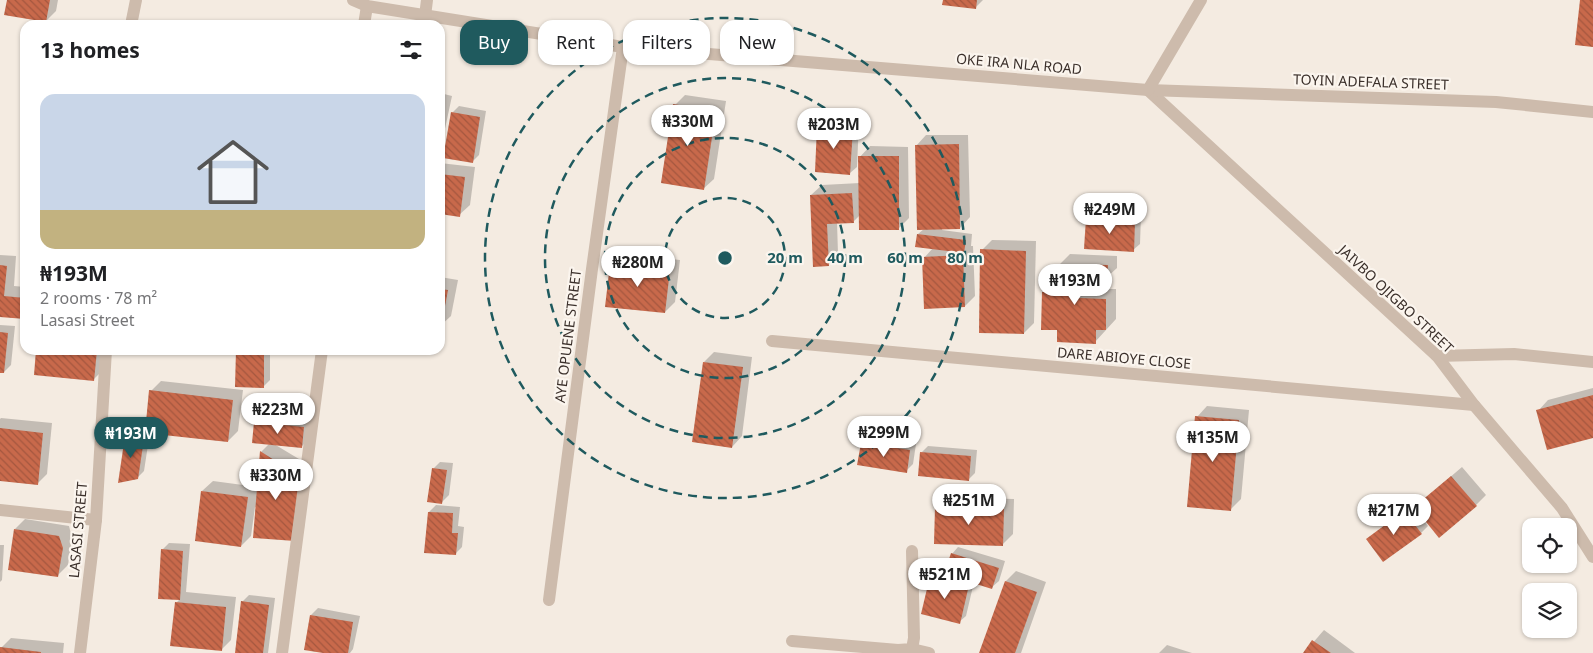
<!DOCTYPE html>
<html lang="en">
<head>
<meta charset="utf-8">
<style>
  body { margin:0; font-family:"Noto Sans",sans-serif; background:#f2f2f2; color:#202124; height:100vh; display:flex; flex-direction:column; font-size:19px; white-space:nowrap }
  * { box-sizing:border-box; margin:0 }
  p { font-size:16px; color:#757577 }
  .icon { flex:none; width:28px; height:28px; fill:none; stroke:currentColor; stroke-width:2; stroke-linecap:round; stroke-linejoin:round }
  .map { position:relative; flex:1; overflow:hidden }
  .drawer { position:absolute; left:20px; top:20px; width:425px; height:335px; display:flex; flex-direction:column; background:#fff; border-radius:15px; box-shadow:0 1px 4px #0004 }
  .drawer>* { flex:none }
  .top-card { position:absolute; left:460px; top:20px; width:475px; height:45px; display:flex; gap:10px }
  .tools { position:absolute; left:1522px; top:518px; display:grid; gap:10px }
  .tools a { display:grid; place-items:center; width:55px; height:55px; border-radius:10px; background:#fff; box-shadow:0 1px 4px #0004; font-size:25px }
  .price { position:absolute; translate:-50% -42px; padding:0 11px; border-radius:18px; background:#fff; color:#222; font-size:16px; line-height:32px; filter:drop-shadow(0 1px 2px #0008) }
  .price::after { content:''; position:absolute; left:50%; top:30px; width:15px; height:11px; margin-left:-8px; background:inherit; clip-path:polygon(0 0,100% 0,50% 100%) }
  .price.selected { background:#1f5a5e; color:#fff }
  ul { padding:0; list-style:none }
  li { display:grid; align-content:center; gap:10px; height:265px; padding:0 20px }
  li+li { border-top:1px solid #e0e0e0 }
  li span { display:grid; place-items:center; height:155px; border-radius:15px; color:#555 }
  li>.icon { margin-inline-start:auto }
  span .icon { width:90px; height:90px; fill:#fffc; stroke-width:1 }
  li b { font-size:21px }
  h2 { display:flex; justify-content:space-between; align-items:center; height:60px; padding:0 20px; font-size:21px }
  .chip { padding:0 18px; border-radius:15px; background:#fff; box-shadow:0 1px 4px #0004; font-size:18px; line-height:45px }
  .chip.selected { background:#1f5a5e; color:#fff }
  .map>svg:first-child { display:block }
  .shadow { fill:#0003 }
  .building { fill:url(#building-back-hatch) }
  .lines { fill:none; stroke-linecap:round; stroke-linejoin:round }
  .minor { stroke:#cdbbac; stroke-width:12 }
  .tertiary { stroke:#cdbbac; stroke-width:12 }
  .ring { fill:none; stroke:#1f5a5e; stroke-width:2.5; stroke-dasharray:9 6 }
  .labels { text-anchor:middle; stroke-width:4.5; stroke-linejoin:round; paint-order:stroke }
  .street-label { font-size:14px; fill:#3b302b; stroke:#fbf5ee }
  .centre { fill:#1f5a5e; stroke:#fbf5ee; stroke-width:2.5 }
  .ring-label { font-size:15px; text-anchor:middle; font-weight:bold; fill:#1f5a5e; stroke:#fbf5ee; stroke-width:4.5; stroke-linejoin:round; paint-order:stroke }
</style>
</head>
<body>
<div class="map">
<svg width="1593" height="653" viewBox="0 0 1593 653">
  <defs>
    <pattern id="building-back-hatch" width="6" height="6" patternUnits="userSpaceOnUse" patternTransform="scale(1.25)"><rect width="6" height="6" fill="#c8694b"/><path d="M-1 5l2 2M0 0l6 6M5-1l2 2" fill="none" stroke="#a4573f"/></pattern>
  </defs>
  <rect width="100%" height="100%" fill="#f4ebe1"/>
  <g class="shadow">
    <path d="M8 0H58L56 11 46 21Z"/>
    <path d="M944 0H983L976 7Z"/>
    <path d="M440 93 452 96 443 138 440 140Z"/>
    <path d="M685 95 726 101 714 179 703 189 675 105Z"/>
    <path d="M459 106 486 111 479 155 472 162 452 113Z"/>
    <path d="M825 120 859 121 857 167 850 173 818 126Z"/>
    <path d="M926 135H968L970 217 960 228H942V230L972 234 971 246H973L975 296 965 306 924 258 933 248 918 234 924 229 916 146Z"/>
    <path d="M870 146 908 147 909 218 899 228 860 215 853 222H837L838 254 828 265 811 195 822 185 860 183 859 159H858Z"/>
    <path d="M440 163 475 167 470 205 459 215 440 213Z"/>
    <path d="M1094 212 1141 215 1140 244 1133 250 1088 219Z"/>
    <path d="M992 240 1036 241 1034 323 1024 333 982 250Z"/>
    <path d="M621 254 680 260 675 302 665 312 611 265Z"/>
    <path d="M1070 254 1117 256V268L1106 278 1089 277V289H1116V319L1095 342 1058 329 1043 292 1053 282H1060V264Z"/>
    <path d="M0 255 16 256 14 286 25 287V318L0 316Z"/>
    <path d="M440 277 458 280 451 316 440 326Z"/>
    <path d="M0 325 15 326 11 365 4 372H0Z"/>
    <path d="M38 350H106L104 369 93 380Z"/>
    <path d="M237 350H270V380L263 387Z"/>
    <path d="M714 352 752 357 742 436 732 447 704 362Z"/>
    <path d="M161 381 243 390 238 431 228 441 150 432 144 471 137 478 126 437 133 430 146 432 151 391Z"/>
    <path d="M1593 388V436L1538 411 1548 400Z"/>
    <path d="M1207 406 1249 410 1241 499 1231 509 1197 417Z"/>
    <path d="M262 416 310 420 308 440 301 447 274 444 309 465 304 529 255 507 251 536 241 546 202 491 213 481 258 487 261 452 269 444 256 423Z"/>
    <path d="M1 418 52 423 47 474 37 484 0 480V419Z"/>
    <path d="M869 436 916 444 913 464 906 471 862 443Z"/>
    <path d="M928 446 977 450 975 473 968 480 921 453Z"/>
    <path d="M440 462 453 463 449 495 442 502 433 469Z"/>
    <path d="M1462 467 1486 495 1476 505 1422 515 1420 516 1428 526 1421 533 1367 539 1412 505 1414 508Z"/>
    <path d="M946 497 1014 499 1013 534 1003 544 936 507Z"/>
    <path d="M436 505 460 507 458 526 464 527 462 547 455 554 429 512Z"/>
    <path d="M25 519 69 526 72 538 68 565 58 575 15 529Z"/>
    <path d="M169 543 190 544 186 592 236 597 231 640 221 650 172 645 177 602 180 599 162 550Z"/>
    <path d="M0 545H4L2 580 0 582Z"/>
    <path d="M958 547 1005 561 999 581 992 587 974 582 966 616 959 622 932 577 938 570 946 572 952 554Z"/>
    <path d="M1016 571 1046 582 1021 653H980L1006 581Z"/>
    <path d="M249 595 275 598 268 653H236L242 602Z"/>
    <path d="M318 608 360 616 353 649 350 653H330L305 649 311 615Z"/>
    <path d="M1324 630 1355 653H1304Z"/>
    <path d="M11 638 64 643 63 653H0L1 648Z"/>
    <path d="M1167 645 1192 653H1159Z"/>
  </g>
  <g class="building">
    <path d="M7 0H50L46 22 4 15Z"/>
    <path d="M943 0H977L976 9 942 5Z"/>
    <path d="M1580 0H1593V47L1575 45Z"/>
    <path d="M673 104 716 111 704 190 661 183Z"/>
    <path d="M451 112 480 117 473 163 443 158Z"/>
    <path d="M817 126 853 128 850 175 815 172Z"/>
    <path d="M959 144 960 229 917 230 915 145Z"/>
    <path d="M858 156H899V230H859Z"/>
    <path d="M440 174 465 177 460 217 440 214Z"/>
    <path d="M852 193 854 223 827 224 829 266 813 267 810 195Z"/>
    <path d="M1086 218 1135 221 1134 252 1084 249Z"/>
    <path d="M917 234 966 240 964 253 915 247Z"/>
    <path d="M980 249 1026 251 1024 334 979 333Z"/>
    <path d="M963 255 965 307 924 309 922 257Z"/>
    <path d="M610 264 670 270 665 313 605 307Z"/>
    <path d="M1059 264 1108 265 1107 279 1080 278 1079 298 1106 299V330H1096V344L1057 342V330H1041L1042 292H1058Z"/>
    <path d="M0 265 7 266 4 296 25 298V319L0 317Z"/>
    <path d="M440 289 448 290 441 327H440Z"/>
    <path d="M0 332 8 333 4 373H0Z"/>
    <path d="M36 350H97L94 381 34 375Z"/>
    <path d="M236 350H264V388L235 387Z"/>
    <path d="M703 362 743 367 732 448 692 442Z"/>
    <path d="M149 390 233 400 228 442 145 433Z"/>
    <path d="M1593 395V438L1547 450 1536 410Z"/>
    <path d="M1195 416 1239 420 1231 511 1187 507Z"/>
    <path d="M254 422 304 427 302 448 252 443Z"/>
    <path d="M0 428 43 433 38 485 0 481Z"/>
    <path d="M125 436 144 439 138 479 118 483Z"/>
    <path d="M861 443 910 450 907 473 857 465Z"/>
    <path d="M260 451 299 476 295 541 253 538Z"/>
    <path d="M920 452 971 456 969 481 918 476Z"/>
    <path d="M432 468 447 470 442 504 427 502Z"/>
    <path d="M1451 476 1477 506 1439 538 1414 507Z"/>
    <path d="M201 491 248 497 241 547 195 541Z"/>
    <path d="M935 507 1004 509 1003 546 934 544Z"/>
    <path d="M1404 511 1422 534 1383 562 1366 539Z"/>
    <path d="M428 512 453 513 452 533H458L456 555 424 553Z"/>
    <path d="M14 529 59 536 63 548 58 577 8 570Z"/>
    <path d="M161 549 183 551 180 600 158 599Z"/>
    <path d="M951 553 999 568 992 589 944 574Z"/>
    <path d="M930 576 969 585 960 624 921 614Z"/>
    <path d="M1005 581 1037 592 1015 653H979Z"/>
    <path d="M241 601 269 605 263 653H235Z"/>
    <path d="M175 602 226 607 222 651 170 646Z"/>
    <path d="M310 615 353 622 348 653H323L304 650Z"/>
    <path d="M1312 640 1331 653H1303Z"/>
    <path d="M0 647 41 652V653H0Z"/>
  </g>
  <g class="lines">
    <g class="minor">
      <path d="M425 16 427 0"/>
      <path d="M131 25 136 0"/>
      <path d="M364 25 367 6"/>
      <path d="M1148 90 1437 356 1474 405 1562 508 1593 557"/>
      <path d="M1148 90 1496 102 1593 112"/>
      <path d="M772 341 1474 405"/>
      <path d="M1437 356 1514 354 1593 362"/>
      <path d="M0 510 96 520"/>
      <path d="M549 600 592 269 623 47"/>
      <path d="M792 641 898 650 912 649 914 638 912 551"/>
      <path d="M80 653 96 520 106 350"/>
      <path d="M282 653 322 350"/>
      <path d="M912 653V649L929 653"/>
    </g>
    <path class="tertiary" d="M353 0 367 6 623 47 1148 90 1201 0"/>
  </g>
  <g class="ring">
    <circle cx="725" cy="258" r="60"/>
    <circle cx="725" cy="258" r="120"/>
    <circle cx="725" cy="258" r="180"/>
    <circle cx="725" cy="258" r="240"/>
  </g>
  <g class="labels">
    <g class="street-label">
      <text transform="translate(1019 64) rotate(5)" y="5">OKE IRA NLA ROAD</text>
      <text transform="translate(1371 82) rotate(2)" y="5">TOYIN ADEFALA STREET</text>
      <text transform="translate(1396 299) rotate(43)" y="5">JAIVBO OJIGBO STREET</text>
      <text transform="translate(568 336) rotate(-83)" y="5">AYE OPUENE STREET</text>
      <text transform="translate(1124 358) rotate(5)" y="5">DARE ABIOYE CLOSE</text>
      <text transform="translate(78 530) rotate(-85)" y="5">LASASI STREET</text>
    </g>
  </g>
  <circle cx="725" cy="258" r="8" class="centre"/>
  <g class="ring-label">
    <text x="785" y="263">20 m</text>
    <text x="845" y="263">40 m</text>
    <text x="905" y="263">60 m</text>
    <text x="965" y="263">80 m</text>
  </g>
</svg>
<div class="tools">
<a><svg class="icon" aria-label="locate" viewBox="0 0 24 24"><circle cx="12" cy="12" r="6"/><path d="M12 2v4M12 18v4M2 12h4M18 12h4"/></svg></a>
<a><svg class="icon" aria-label="layers" viewBox="0 0 24 24"><path d="M12 4l9 5-9 5-9-5zM3 14l9 5 9-5"/></svg></a>
</div>
<b class="price" style="left:688px;top:147px">₦330M</b>
<b class="price" style="left:834px;top:150px">₦203M</b>
<b class="price" style="left:1110px;top:235px">₦249M</b>
<b class="price" style="left:638px;top:288px">₦280M</b>
<b class="price" style="left:1075px;top:306px">₦193M</b>
<b class="price" style="left:278px;top:435px">₦223M</b>
<b class="price" style="left:884px;top:458px">₦299M</b>
<b class="price selected" style="left:131px;top:459px">₦193M</b>
<b class="price" style="left:1213px;top:463px">₦135M</b>
<b class="price" style="left:276px;top:501px">₦330M</b>
<b class="price" style="left:969px;top:526px">₦251M</b>
<b class="price" style="left:1394px;top:536px">₦217M</b>
<b class="price" style="left:945px;top:600px">₦521M</b>
<div class="top-card">
<a class="chip selected">Buy</a>
<a class="chip">Rent</a>
<a class="chip">Filters</a>
<a class="chip">New</a>
</div>
<section class="drawer">
<h2>13 homes<svg class="icon" aria-label="filters" viewBox="0 0 24 24"><path d="M4 7h16M4 17h16"/><circle cx="9" cy="7" r="2"/><circle cx="15" cy="17" r="2"/></svg></h2>
<ul>
<li><span style="background:linear-gradient(#c9d6e8 75%,#c2b280 0)"><svg class="icon" aria-label="home" viewBox="0 0 24 24"><path d="M3 11l9-7 9 7M6 9v11h12V9"/></svg></span><div><b>₦193M</b><p>2 rooms · 78 m²</p><p>Lasasi Street</p></div></li>
</ul>
</section>
</div>
</body>
</html>
